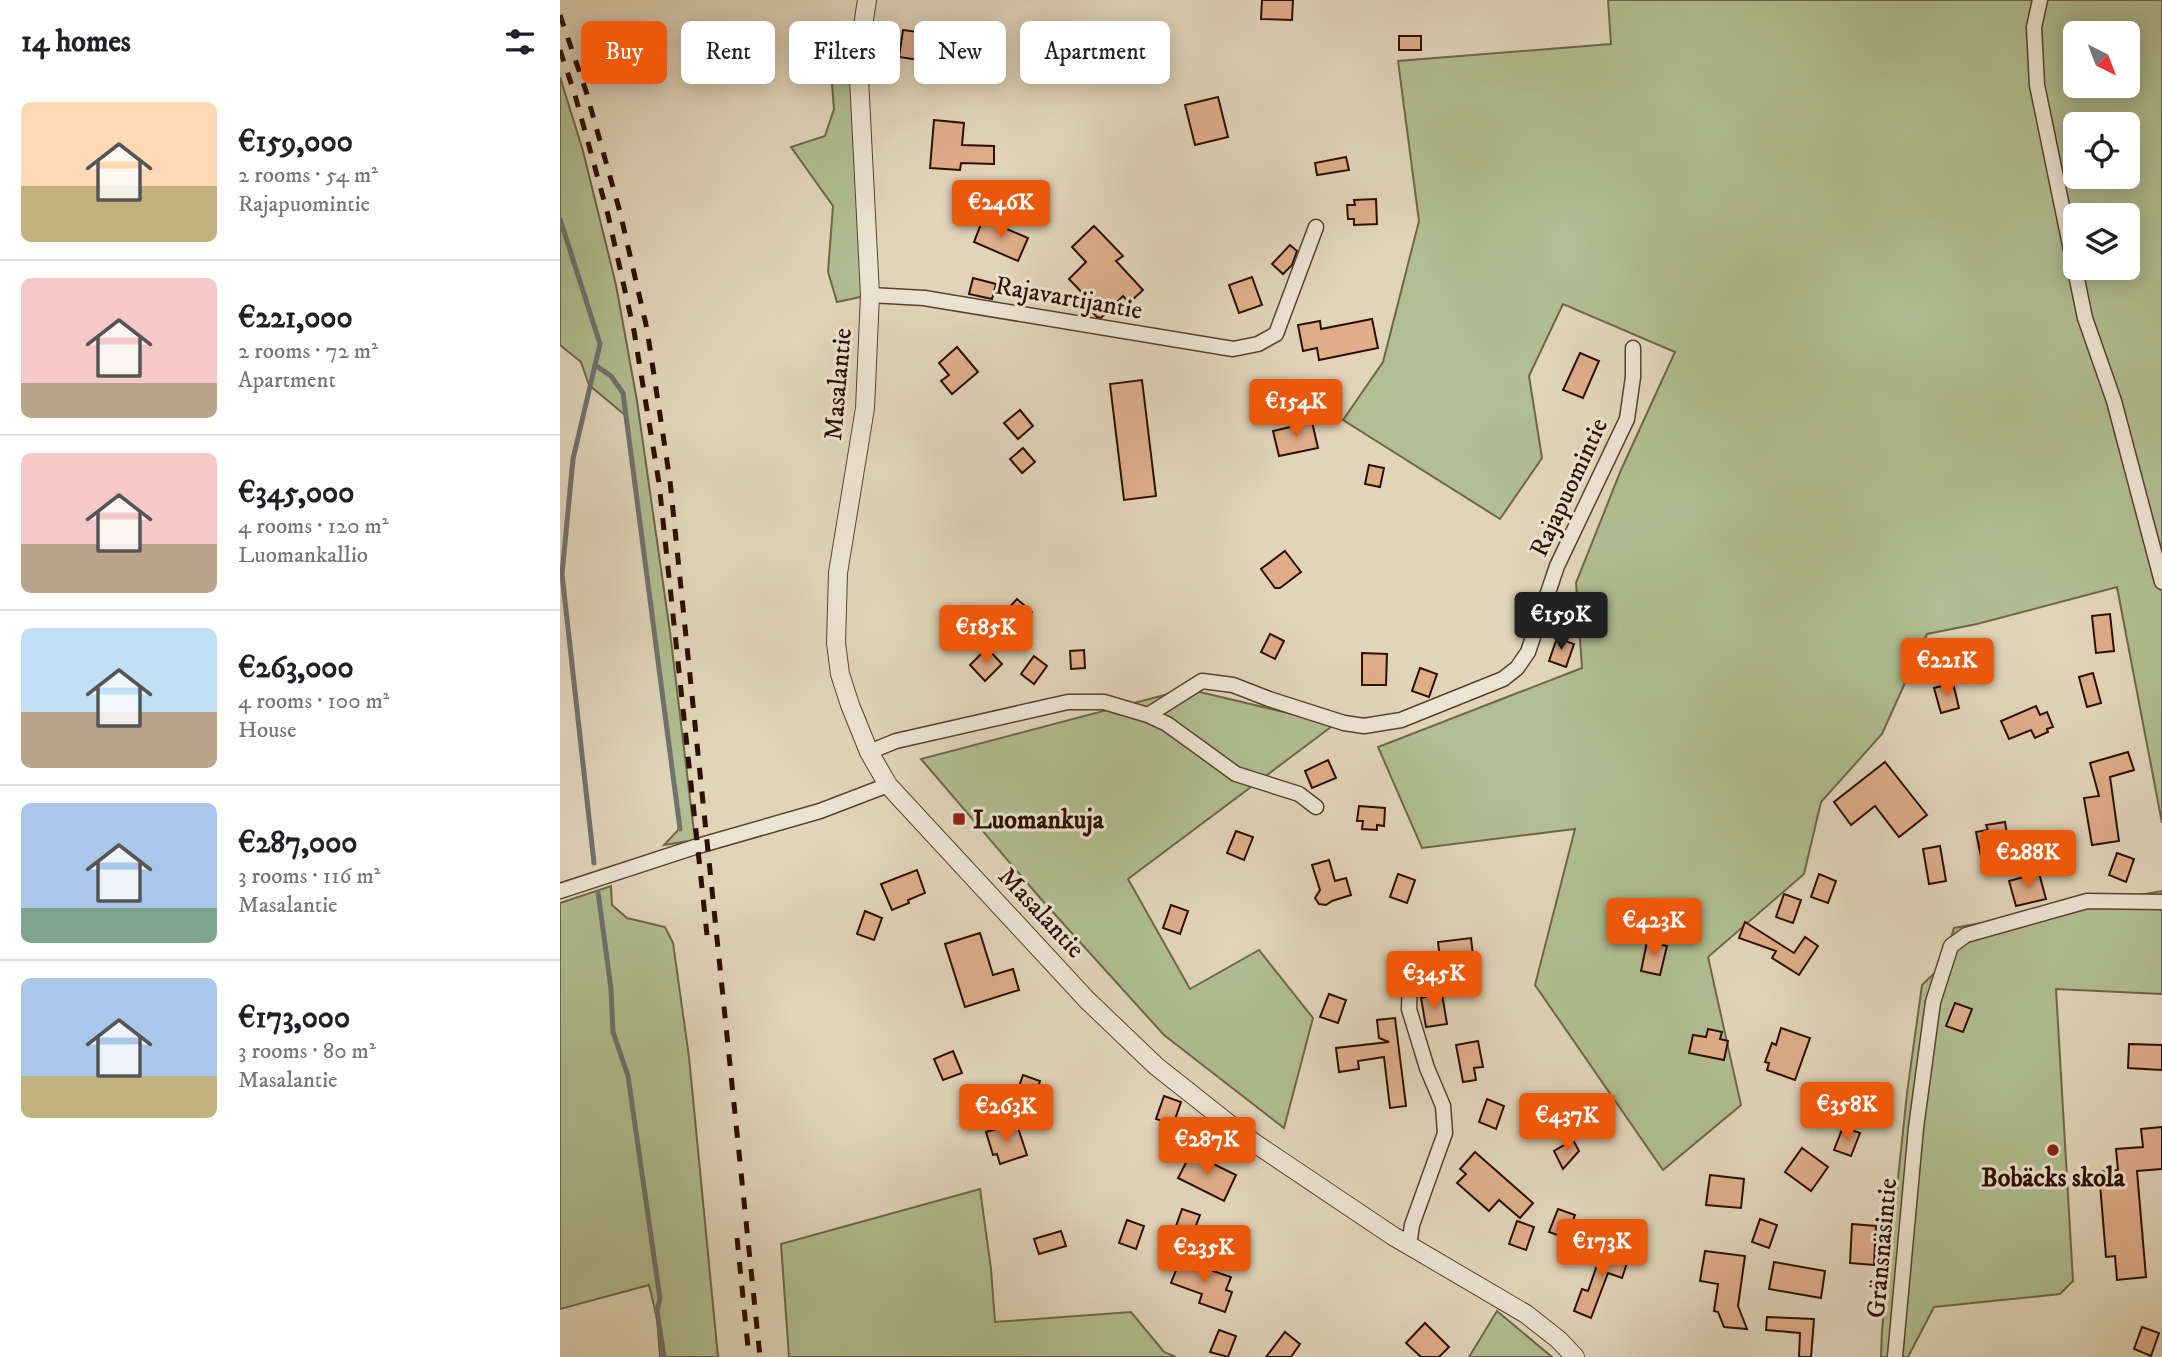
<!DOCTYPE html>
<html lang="en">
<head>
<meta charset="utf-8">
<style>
  body { margin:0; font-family:"IM FELL DW Pica",serif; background:#f2f2f2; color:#202124; height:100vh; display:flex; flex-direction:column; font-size:26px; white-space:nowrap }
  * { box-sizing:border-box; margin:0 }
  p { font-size:23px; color:#757577 }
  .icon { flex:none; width:38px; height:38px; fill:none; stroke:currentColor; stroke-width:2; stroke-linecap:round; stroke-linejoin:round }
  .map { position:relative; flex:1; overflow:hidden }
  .panel { display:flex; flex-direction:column; background:#fff; width:560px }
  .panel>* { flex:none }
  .hud { position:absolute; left:21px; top:21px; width:665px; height:63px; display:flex; gap:14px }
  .needle { width:46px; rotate:138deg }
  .controls { position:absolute; left:1503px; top:21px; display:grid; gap:14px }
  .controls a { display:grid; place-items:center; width:77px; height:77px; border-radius:10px; background:#fff; box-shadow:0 4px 18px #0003; font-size:35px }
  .price { position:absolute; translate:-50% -60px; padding:0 16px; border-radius:7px; background:#ea580c; color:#fff; font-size:23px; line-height:46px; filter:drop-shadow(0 2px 4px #0008) }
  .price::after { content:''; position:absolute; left:50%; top:42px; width:21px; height:16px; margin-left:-10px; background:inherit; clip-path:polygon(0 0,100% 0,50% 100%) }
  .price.current { background:#222; color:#fff }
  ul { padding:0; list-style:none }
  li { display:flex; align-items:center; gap:21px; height:175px; padding:0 21px }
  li+li { border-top:2px solid #e0e0e0 }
  li span { display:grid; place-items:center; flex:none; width:196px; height:140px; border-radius:10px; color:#555 }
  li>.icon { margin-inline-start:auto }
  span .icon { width:84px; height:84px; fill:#fffc; stroke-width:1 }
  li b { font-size:30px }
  h2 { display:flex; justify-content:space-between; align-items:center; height:84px; padding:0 21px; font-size:30px }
  .pill { padding:0 24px; border-radius:10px; background:#fff; box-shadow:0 4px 18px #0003; font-size:24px; line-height:63px }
  .pill.current { background:#ea580c; color:#fff }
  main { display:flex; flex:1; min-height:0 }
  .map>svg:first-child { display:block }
  .green { fill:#b0be91; stroke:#6f6648; stroke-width:2; fill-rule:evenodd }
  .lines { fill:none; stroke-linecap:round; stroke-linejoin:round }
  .stream { stroke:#6f7270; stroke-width:5 }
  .building { fill:#dfad8a; stroke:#2e0e00; stroke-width:2 }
  .minor-casing { stroke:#5b402e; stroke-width:17 }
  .tertiary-casing { stroke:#5b402e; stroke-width:20 }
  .minor { stroke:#ece4d2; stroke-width:14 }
  .tertiary { stroke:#ece4d2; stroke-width:18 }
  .rail { stroke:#2e0e00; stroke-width:5; stroke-dasharray:12 12; stroke-linecap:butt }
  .poi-dot { fill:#8f2418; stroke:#ece4d2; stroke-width:2.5 }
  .labels { text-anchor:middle; stroke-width:6; stroke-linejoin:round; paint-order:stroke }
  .street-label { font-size:26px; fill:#2e0e00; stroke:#ece4d2 }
  .poi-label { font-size:26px; font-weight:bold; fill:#2e0e00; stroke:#ece4d2; text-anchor:start }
</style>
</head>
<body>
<main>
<section class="panel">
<h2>14 homes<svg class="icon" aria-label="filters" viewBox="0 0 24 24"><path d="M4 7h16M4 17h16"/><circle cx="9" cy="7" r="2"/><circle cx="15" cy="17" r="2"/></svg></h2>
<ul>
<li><span style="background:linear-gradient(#ffd9b3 60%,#c2b280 0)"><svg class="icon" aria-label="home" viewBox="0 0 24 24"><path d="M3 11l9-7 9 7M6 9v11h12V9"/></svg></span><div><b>€159,000</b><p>2 rooms · 54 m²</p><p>Rajapuomintie</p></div></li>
<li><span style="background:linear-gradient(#f6c9c9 75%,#b9a48a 0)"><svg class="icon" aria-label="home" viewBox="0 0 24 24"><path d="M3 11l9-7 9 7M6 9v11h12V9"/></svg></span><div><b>€221,000</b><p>2 rooms · 72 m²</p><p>Apartment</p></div></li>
<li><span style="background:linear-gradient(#f6c9c9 65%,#b9a48a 0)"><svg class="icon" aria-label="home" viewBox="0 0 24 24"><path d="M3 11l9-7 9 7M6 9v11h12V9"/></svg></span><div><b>€345,000</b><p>4 rooms · 120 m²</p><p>Luomankallio</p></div></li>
<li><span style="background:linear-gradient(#bfe0f5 60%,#b9a48a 0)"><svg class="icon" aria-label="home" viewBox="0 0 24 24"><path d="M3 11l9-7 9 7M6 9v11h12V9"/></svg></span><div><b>€263,000</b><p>4 rooms · 100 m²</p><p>House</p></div></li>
<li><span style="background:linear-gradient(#a9c7e8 75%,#7fa58c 0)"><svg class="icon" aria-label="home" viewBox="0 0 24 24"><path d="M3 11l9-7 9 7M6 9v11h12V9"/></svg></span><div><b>€287,000</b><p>3 rooms · 116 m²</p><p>Masalantie</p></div></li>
<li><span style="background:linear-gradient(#a9c7e8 70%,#c2b280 0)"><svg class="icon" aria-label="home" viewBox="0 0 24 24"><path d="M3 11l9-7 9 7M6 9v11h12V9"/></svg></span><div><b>€173,000</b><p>3 rooms · 80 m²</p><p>Masalantie</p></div></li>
</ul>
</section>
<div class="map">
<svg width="1602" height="1357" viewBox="0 0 1602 1357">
  <rect width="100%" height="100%" fill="#e1d5b9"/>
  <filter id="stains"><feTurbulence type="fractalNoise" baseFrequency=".00286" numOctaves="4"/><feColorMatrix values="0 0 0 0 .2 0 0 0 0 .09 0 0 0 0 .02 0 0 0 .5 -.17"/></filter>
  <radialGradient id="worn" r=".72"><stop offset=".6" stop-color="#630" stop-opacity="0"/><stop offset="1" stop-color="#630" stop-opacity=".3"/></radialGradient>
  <g class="green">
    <path d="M1048 0H1602V823L1557 587 1417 624 1367 634 1322 734 1261 802 1244 874 1148 957 1181 1105 1103 1170 975 985 1015 829 862 848 818 747 1022 668 1016 583 1061 470 1115 352 1003 304 969 376 982 458 940 519 783 420 823 362 859 221 838 61 1051 44ZM1516 33H1568V86H1516ZM1516 124H1568V177H1516ZM1516 215H1568V268H1516Z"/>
    <path d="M304 22 310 295 277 302 268 272 273 206 231 147 265 136 274 109 267 23Z"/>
    <path d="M0 77 23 151 56 285 77 401 110 632 135 840 104 845 120 828 65 415 29 385 21 362 0 345Z"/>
    <path d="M627 689 775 724 568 879 630 989 699 950 753 1018 724 1128 604 1035 481 899 361 759Z"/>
    <path d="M51 886 52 905 67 918 105 927 113 943 129 1057 158 1357H100L97 1318 89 1285 0 1309V903Z"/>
    <path d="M1602 891V994L1496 989 1513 1281 1500 1294 1374 1307 1348 1357H1321L1322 1330 1347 1093 1362 985 1383 965 1394 928Z"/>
    <path d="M420 1189 431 1269 435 1322 571 1312 604 1352 616 1357H229L221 1244Z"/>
    <path d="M937 1311 992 1357H909Z"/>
  </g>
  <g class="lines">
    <g class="stream">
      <path d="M0 219 40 344 13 459 2 574 34 863"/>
      <path d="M35 365 51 376 63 393 120 829"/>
      <path d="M38 892 51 989 53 1032 68 1076 100 1299 97 1311 104 1357"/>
    </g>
  </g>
  <g class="building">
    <path d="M702 0H733L732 20 701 19Z"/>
    <path d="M343 30 396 37 395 42 410 44 407 62 392 60V65L339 57Z"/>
    <rect x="839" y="36" width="22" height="14"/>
    <path d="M658 97 668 137 635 145 625 105Z"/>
    <path d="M374 120 404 123 402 145 434 146V164L401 163 400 170 370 168Z"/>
    <path d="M786 157 789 170 757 175 755 163Z"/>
    <path d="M816 199 817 224 794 225V219H788L787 205H795L794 200Z"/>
    <path d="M423 219 468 238 458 261 414 242Z"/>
    <path d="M534 226 563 256 556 261 583 290 569 303 563 296 541 318 537 317 523 303 528 299 509 279 526 262 512 247Z"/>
    <path d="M730 245 737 251 732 265 723 274 712 264Z"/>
    <path d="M692 277 702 305 679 313 669 285Z"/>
    <path d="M413 278 436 284 432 299 409 294Z"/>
    <path d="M812 319 818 348 759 360 757 348 743 351 738 325 760 321 761 329Z"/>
    <path d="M397 347 418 372 392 394 381 381 389 375 379 363Z"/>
    <path d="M1020 353 1039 361 1023 398 1003 390Z"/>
    <path d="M582 380 596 496 564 500 550 384Z"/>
    <path d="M460 410 473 426 458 439 444 423Z"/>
    <path d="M752 422 758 448 719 456 713 431Z"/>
    <path d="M463 448 475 462 462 473 450 459Z"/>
    <path d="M809 465 824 468 820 487 805 484Z"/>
    <path d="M725 551 741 572 720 588H715L701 569Z"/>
    <path d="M457 599 472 612 449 639 433 625Z"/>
    <path d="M1550 614 1554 651 1536 653 1532 616Z"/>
    <path d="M710 634 724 641 715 659 701 652Z"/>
    <path d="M997 638 1014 644 1006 667 989 661Z"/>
    <path d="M427 648 442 664 425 681 410 665Z"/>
    <path d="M524 650 525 668 511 669 510 651Z"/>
    <path d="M802 653 827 654 826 685H802Z"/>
    <path d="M474 656 487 666 474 684 461 674Z"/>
    <path d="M860 668 877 674 869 697 852 691Z"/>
    <path d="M1533 673 1541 703 1527 707 1519 677Z"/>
    <path d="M1393 683 1399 708 1381 713 1374 688Z"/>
    <path d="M1476 706 1480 715 1487 712 1493 727 1487 729 1488 732 1475 738 1471 730 1449 739 1441 721Z"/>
    <path d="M1568 752 1574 770 1550 777 1559 841 1532 845 1524 798 1539 796 1530 763Z"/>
    <path d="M768 760 776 778 752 788 745 771Z"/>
    <path d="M1325 762 1367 815 1339 837 1315 806 1291 825 1274 802Z"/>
    <path d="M799 806 825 808 824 826 817 825V830L802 829 803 821H797Z"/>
    <path d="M1445 822 1450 852 1421 857 1416 832 1428 830 1426 825Z"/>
    <path d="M676 831 693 837 684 860 667 853Z"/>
    <path d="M1380 846 1386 881 1369 884 1363 849Z"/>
    <path d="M1557 853 1574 859 1566 882 1549 875Z"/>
    <path d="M769 860 775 881 786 878 791 895 772 901 766 905 759 904 755 898 760 890 752 865Z"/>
    <path d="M357 870 365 893 348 900 349 903 332 910 321 884Z"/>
    <path d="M1479 873 1486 899 1456 906 1449 881Z"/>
    <path d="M838 874 855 880 847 903 830 897Z"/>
    <path d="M1259 874 1276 881 1268 903 1251 897Z"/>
    <path d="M1224 894 1241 900 1233 923 1216 917Z"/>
    <path d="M611 905 628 911 620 934 603 928Z"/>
    <path d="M305 911 322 918 314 940 297 934Z"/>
    <path d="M1185 922 1234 953 1245 937 1258 946 1239 975 1212 958 1216 951 1179 938Z"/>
    <path d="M420 933 433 975 453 969 459 990 405 1007 385 944Z"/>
    <path d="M911 938 914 964 881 967 878 942Z"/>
    <path d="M1087 942 1107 946 1100 975 1081 971Z"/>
    <path d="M769 994 786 1000 778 1023 760 1017Z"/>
    <path d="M882 994 887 1024 866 1027 861 998Z"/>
    <path d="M1395 1003 1412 1009 1403 1032 1386 1026Z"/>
    <path d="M835 1018 846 1106 830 1108 824 1057 798 1061 799 1069 779 1072 776 1048 829 1042 819 1038 817 1020Z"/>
    <path d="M1221 1028 1250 1038 1235 1080 1207 1070 1209 1063 1205 1062 1212 1043 1216 1045Z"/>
    <path d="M1148 1029 1162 1032 1160 1039 1168 1041 1164 1060 1129 1053 1133 1035 1146 1037Z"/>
    <path d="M918 1041 923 1067 914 1068 916 1080 903 1082 896 1045Z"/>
    <path d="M1569 1044 1602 1045V1070L1568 1068Z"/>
    <path d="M393 1051 402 1073 383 1080 374 1059Z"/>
    <path d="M463 1075 480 1081 472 1104 455 1098Z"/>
    <path d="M604 1096 621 1102 613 1125 596 1119Z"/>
    <path d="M419 1099 436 1106 428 1129 411 1122Z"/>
    <path d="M927 1099 944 1106 936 1129 919 1122Z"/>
    <path d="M446 1126 448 1131 458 1128 467 1155 440 1164 437 1154 433 1155 426 1132Z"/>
    <path d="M1283 1127 1300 1133 1291 1156 1274 1150Z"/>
    <path d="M1602 1127V1169L1577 1171 1586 1277 1557 1280 1555 1256 1546 1257 1539 1172 1558 1170 1556 1149 1583 1147 1581 1129Z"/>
    <path d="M1013 1140 1019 1151 1003 1169 994 1151Z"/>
    <path d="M1242 1148 1268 1167 1251 1191 1225 1172Z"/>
    <path d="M915 1152 973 1203 960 1218 939 1200 929 1211 897 1183 906 1174 900 1169Z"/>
    <path d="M631 1153 676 1175 664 1201 618 1178Z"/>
    <path d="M1150 1175 1184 1179 1181 1208 1146 1205Z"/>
    <path d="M622 1209 640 1215 631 1238 614 1232Z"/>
    <path d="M998 1209 1015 1215 1006 1238 989 1232Z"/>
    <path d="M1200 1219 1217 1225 1209 1248 1192 1242Z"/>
    <path d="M567 1220 584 1226 576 1249 559 1243Z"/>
    <path d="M957 1221 974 1227 966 1250 949 1244Z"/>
    <path d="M1292 1224 1316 1226 1314 1265 1290 1263Z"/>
    <path d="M501 1231 506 1246 479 1254 474 1239Z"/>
    <path d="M1044 1245 1070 1254 1062 1278 1048 1273 1031 1318 1014 1311 1022 1289 1028 1291Z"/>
    <path d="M1145 1251 1185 1256 1178 1306 1187 1329 1164 1327 1158 1312 1154 1311 1158 1284 1140 1281Z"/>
    <path d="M620 1260 671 1277 666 1290 672 1292 665 1312 639 1303 642 1294 611 1283Z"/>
    <path d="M1214 1262 1265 1271 1261 1298 1209 1289Z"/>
    <path d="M1207 1317 1254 1319 1251 1357H1239L1240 1333 1206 1330Z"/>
    <path d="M865 1323 889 1347 879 1357H861L846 1343Z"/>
    <path d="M1582 1327 1599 1333 1591 1356 1574 1349Z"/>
    <path d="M659 1330 676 1336 668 1357 650 1352Z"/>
    <path d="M725 1332 740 1344 731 1357H706Z"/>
  </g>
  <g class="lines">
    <g class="minor-casing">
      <g id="minor">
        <path d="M1480 0 1474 27 1477 85 1525 318 1554 401 1602 582"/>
        <path d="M310 295 364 298 673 349 698 344 716 334 756 227"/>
        <path d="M588 715 607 724 676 774 739 794 756 807"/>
        <path d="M309 752 336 741 508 702H544L588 715 642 681 673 685 709 699 784 723 804 726 841 720 943 679 957 668 968 652 997 566 1067 419 1073 377V348"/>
        <path d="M0 891 138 846 260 811 328 785"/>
        <path d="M849 1246 852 1225 885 1133 883 1106 867 1068 849 1009 850 981"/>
        <path d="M1335 1357 1356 1128 1373 1002 1391 946 1406 935 1527 901 1602 902"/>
      </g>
    </g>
    <g class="tertiary-casing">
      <path id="tertiary" d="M307 0 298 58 310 295 305 408 278 573 276 643 280 674 290 705 309 752 328 785 527 1000 596 1066 687 1138 833 1236 966 1314 999 1340 1015 1357"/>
    </g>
    <use href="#minor" class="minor"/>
    <use href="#tertiary" class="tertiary"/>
    <g class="rail">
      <path d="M0 15 26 91 60 212 87 329 110 481 200 1357"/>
      <path d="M0 50 15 95 48 215 74 331 99 483 147 935"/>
      <path d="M177 1238 189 1357"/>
    </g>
  </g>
  <g class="poi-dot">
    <rect x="392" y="812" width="14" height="14" rx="3.5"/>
    <circle cx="1493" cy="1150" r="7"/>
  </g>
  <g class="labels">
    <g class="street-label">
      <text transform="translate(509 297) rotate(10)" y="9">Rajavartijantie</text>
      <text transform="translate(277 384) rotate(-85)" y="9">Masalantie</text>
      <text transform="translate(1008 487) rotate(-65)" y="9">Rajapuomintie</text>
      <text transform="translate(482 912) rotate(47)" y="9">Masalantie</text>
      <text transform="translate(1321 1248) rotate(-85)" y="9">Gränsnäsintie</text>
    </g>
    <g class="poi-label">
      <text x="413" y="828">Luomankuja</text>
      <text x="1493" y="1186" text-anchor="middle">Bobäcks skola</text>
    </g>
  </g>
  <rect width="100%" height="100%" filter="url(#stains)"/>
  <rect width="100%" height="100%" fill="url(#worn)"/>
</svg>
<div class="controls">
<a><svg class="needle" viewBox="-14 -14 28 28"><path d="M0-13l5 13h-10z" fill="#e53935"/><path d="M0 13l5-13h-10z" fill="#757577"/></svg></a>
<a><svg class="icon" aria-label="locate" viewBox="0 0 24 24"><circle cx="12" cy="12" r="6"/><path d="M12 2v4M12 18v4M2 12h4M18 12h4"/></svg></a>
<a><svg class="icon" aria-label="layers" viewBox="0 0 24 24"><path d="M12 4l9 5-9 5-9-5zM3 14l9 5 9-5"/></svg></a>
</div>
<b class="price" style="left:441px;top:240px">€246K</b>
<b class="price" style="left:736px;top:439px">€154K</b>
<b class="price current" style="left:1001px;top:652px">€159K</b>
<b class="price" style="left:426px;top:665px">€185K</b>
<b class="price" style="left:1387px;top:698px">€221K</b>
<b class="price" style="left:1468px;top:890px">€288K</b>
<b class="price" style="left:1094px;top:958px">€423K</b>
<b class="price" style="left:874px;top:1011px">€345K</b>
<b class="price" style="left:1287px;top:1142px">€358K</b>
<b class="price" style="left:446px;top:1144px">€263K</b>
<b class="price" style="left:1007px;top:1153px">€437K</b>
<b class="price" style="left:647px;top:1177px">€287K</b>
<b class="price" style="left:1042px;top:1279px">€173K</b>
<b class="price" style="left:644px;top:1285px">€235K</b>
<div class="hud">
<a class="pill current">Buy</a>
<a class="pill">Rent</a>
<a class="pill">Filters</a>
<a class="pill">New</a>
<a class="pill">Apartment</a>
</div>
</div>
</main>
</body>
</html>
